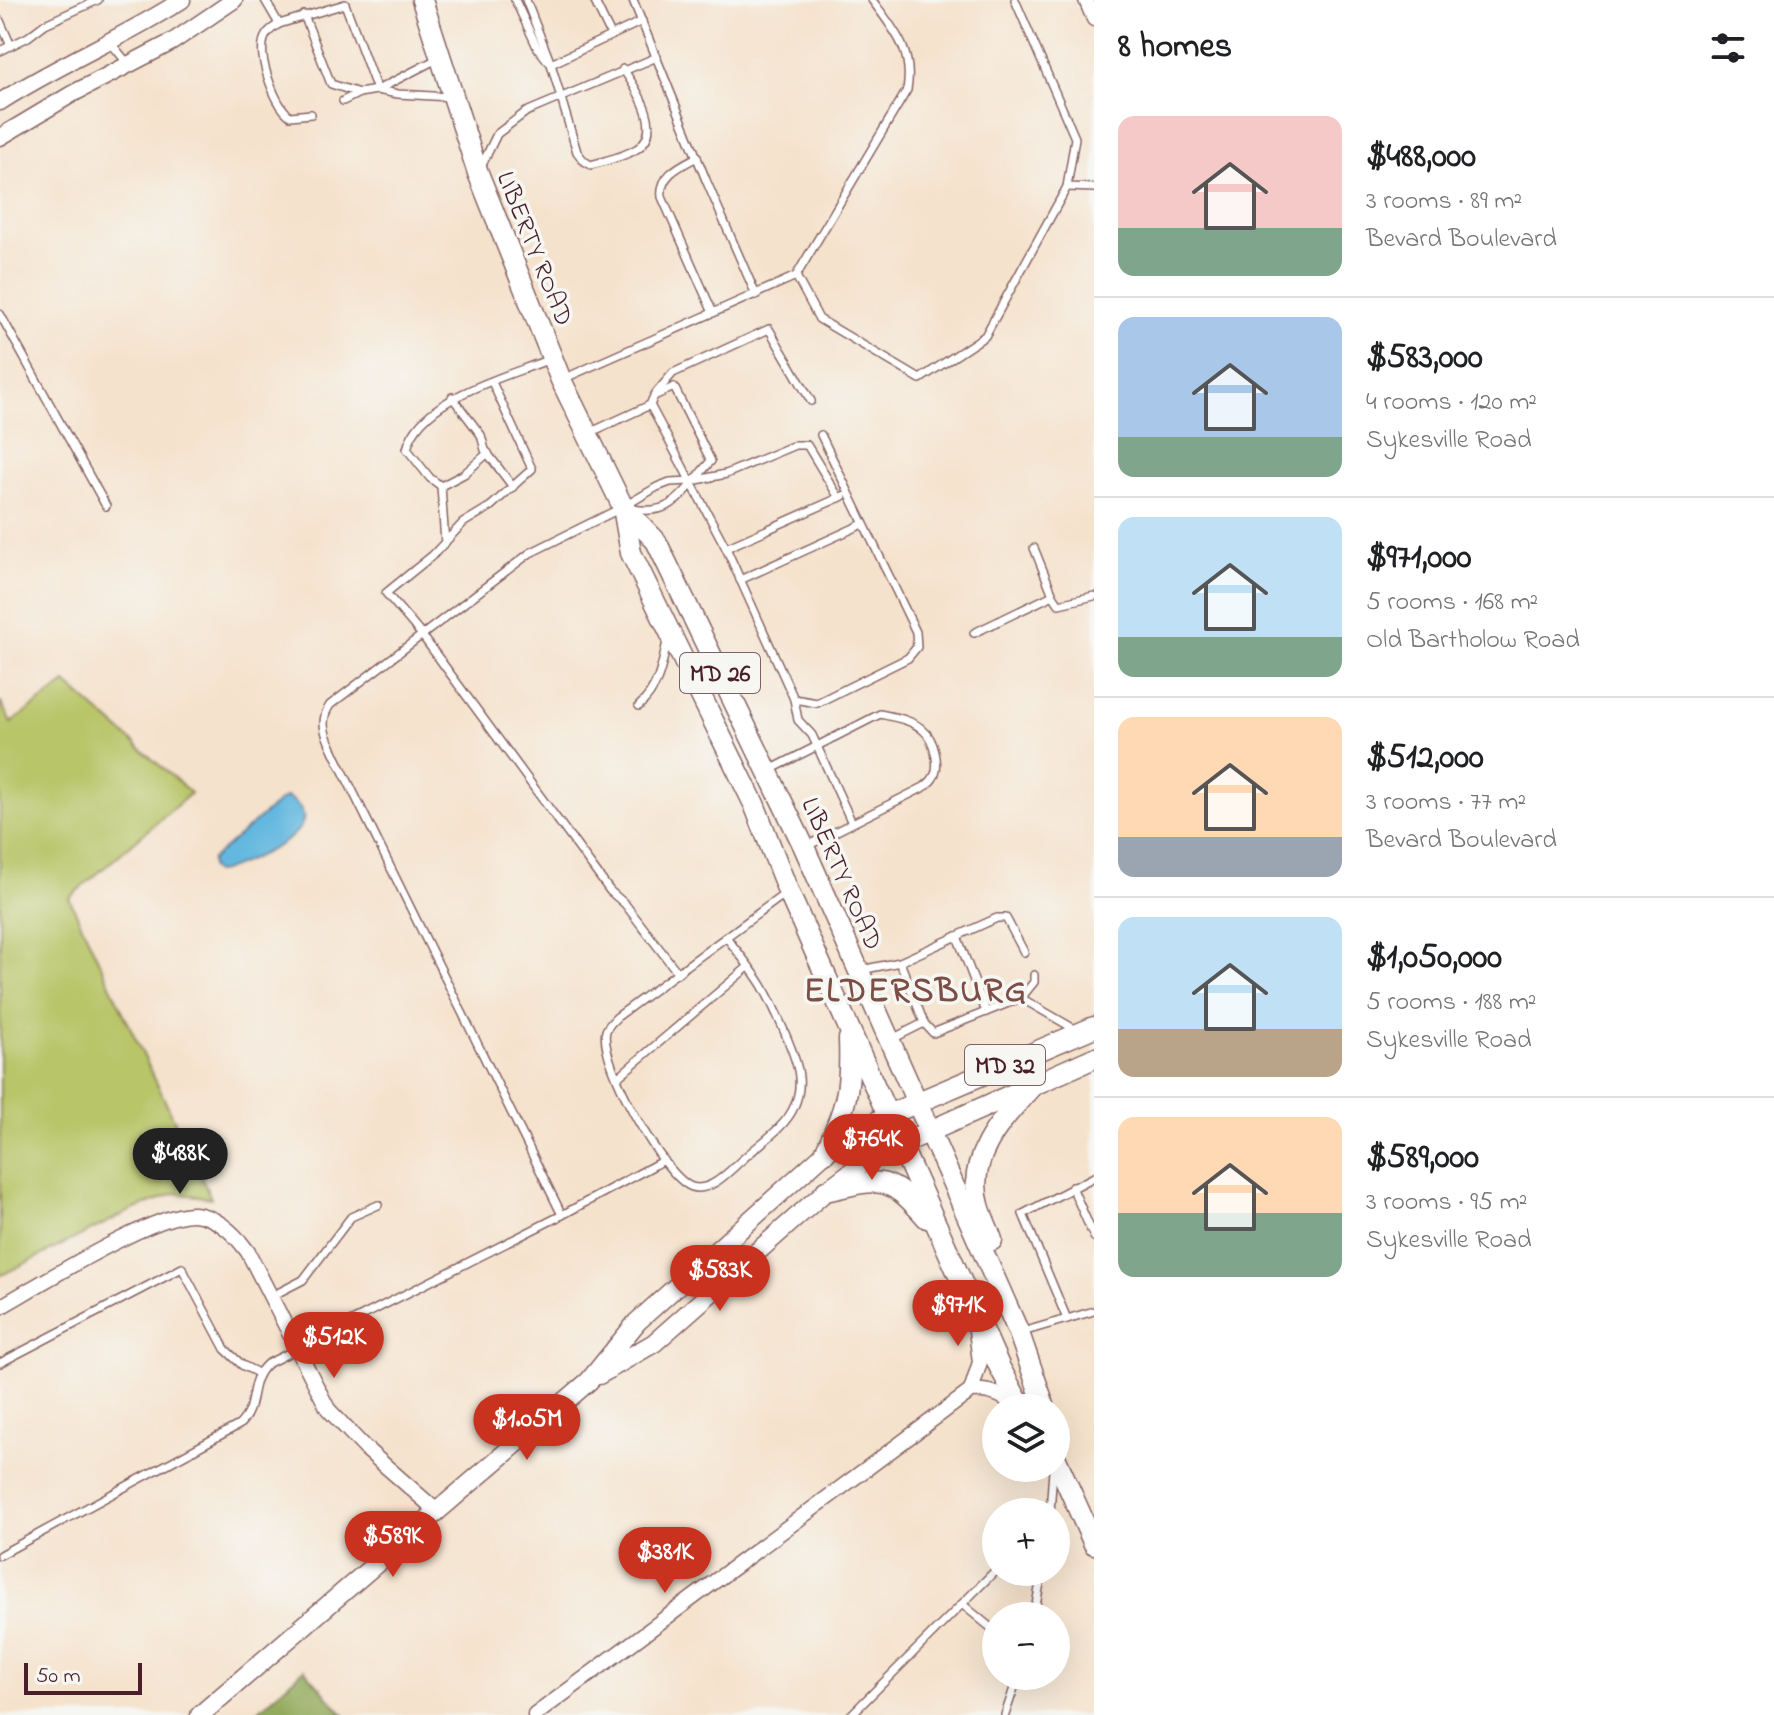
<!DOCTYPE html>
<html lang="en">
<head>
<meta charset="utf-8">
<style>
  body { margin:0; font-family:"Indie Flower",sans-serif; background:#f2f2f2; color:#202124; height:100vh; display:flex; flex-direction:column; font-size:30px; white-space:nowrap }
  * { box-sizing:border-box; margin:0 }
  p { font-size:26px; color:#757577 }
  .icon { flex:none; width:44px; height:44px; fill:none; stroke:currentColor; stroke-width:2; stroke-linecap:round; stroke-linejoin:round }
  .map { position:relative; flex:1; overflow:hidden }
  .drawer { display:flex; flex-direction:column; background:#fff; width:680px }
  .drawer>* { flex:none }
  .tools { position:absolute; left:982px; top:1394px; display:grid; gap:16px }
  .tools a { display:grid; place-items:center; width:88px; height:88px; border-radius:50%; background:#fff; box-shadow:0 8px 32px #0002; font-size:40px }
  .scale { position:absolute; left:24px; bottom:20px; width:118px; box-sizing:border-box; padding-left:8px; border:4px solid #4a1f2b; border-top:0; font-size:22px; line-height:28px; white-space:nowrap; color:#4a1f2b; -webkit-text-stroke:6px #f6f6f2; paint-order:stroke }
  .price { position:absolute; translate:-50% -68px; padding:0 18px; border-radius:28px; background:#c8321e; color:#fff; font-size:26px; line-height:52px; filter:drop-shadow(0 2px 4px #0008) }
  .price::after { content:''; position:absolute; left:50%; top:48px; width:24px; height:18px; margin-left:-12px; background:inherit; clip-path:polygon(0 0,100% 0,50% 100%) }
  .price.active { background:#222; color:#fff }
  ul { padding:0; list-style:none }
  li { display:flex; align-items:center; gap:24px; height:200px; padding:0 24px }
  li+li { border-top:2px solid #e0e0e0 }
  li span { display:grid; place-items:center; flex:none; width:224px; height:160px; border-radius:16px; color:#555 }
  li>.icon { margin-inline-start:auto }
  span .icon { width:96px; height:96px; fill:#fffc; stroke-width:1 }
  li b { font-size:34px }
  h2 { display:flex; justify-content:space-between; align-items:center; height:96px; padding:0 24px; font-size:34px }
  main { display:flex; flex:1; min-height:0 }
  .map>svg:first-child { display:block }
  .green { fill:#b8c567; stroke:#817249; stroke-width:2 }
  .forest { fill:#92aa5c; stroke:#6e6444; stroke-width:2 }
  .water { fill:#63b8df; stroke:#566c85; stroke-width:2 }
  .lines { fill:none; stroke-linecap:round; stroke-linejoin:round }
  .service-casing { stroke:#866363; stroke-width:10 }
  .minor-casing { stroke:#866363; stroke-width:17 }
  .tertiary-casing { stroke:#866363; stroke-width:19 }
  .secondary-casing { stroke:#866363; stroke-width:21 }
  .primary-casing { stroke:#866363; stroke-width:23 }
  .service { stroke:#fff; stroke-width:7 }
  .minor { stroke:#fff; stroke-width:14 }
  .tertiary { stroke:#fff; stroke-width:16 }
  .secondary { stroke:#fff; stroke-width:18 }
  .primary { stroke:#fff; stroke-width:20 }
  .labels { text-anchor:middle; stroke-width:7; stroke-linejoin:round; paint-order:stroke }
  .shield { fill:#f6f6f2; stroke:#7e6067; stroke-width:2 }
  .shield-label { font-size:24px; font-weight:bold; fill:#4a1f2b }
  .street-label { font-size:26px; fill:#4a1f2b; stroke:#f6f6f2 }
  .district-label { font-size:34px; font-weight:bold; letter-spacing:2px; fill:#7d4e46; stroke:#f6f6f2 }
</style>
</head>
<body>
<main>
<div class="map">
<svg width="1094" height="1715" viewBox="0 0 1094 1715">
  <rect width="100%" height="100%" fill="#f6f6f2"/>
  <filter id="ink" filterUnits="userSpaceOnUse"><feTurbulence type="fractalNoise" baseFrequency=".0125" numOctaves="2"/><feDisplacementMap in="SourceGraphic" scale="16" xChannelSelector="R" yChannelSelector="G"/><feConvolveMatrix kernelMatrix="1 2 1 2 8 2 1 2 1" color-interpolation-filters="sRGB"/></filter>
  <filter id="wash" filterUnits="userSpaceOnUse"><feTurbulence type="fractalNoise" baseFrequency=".006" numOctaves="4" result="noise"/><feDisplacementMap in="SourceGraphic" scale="32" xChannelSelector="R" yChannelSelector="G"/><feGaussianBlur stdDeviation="1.8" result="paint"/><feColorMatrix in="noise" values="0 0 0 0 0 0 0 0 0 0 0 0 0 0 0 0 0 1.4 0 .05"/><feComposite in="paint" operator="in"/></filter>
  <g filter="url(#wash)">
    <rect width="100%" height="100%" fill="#f5e2cc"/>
    <path class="green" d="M66 683 191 793 69 898 211 1198 175 1193 130 1211 0 1276V701L11 723Z"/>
    <path class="forest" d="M304 1669 344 1715H254Z"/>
    <path class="water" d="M287 797C341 829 246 861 223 871L215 872 211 868V860L278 802Z"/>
  </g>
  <g filter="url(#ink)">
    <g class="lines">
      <g class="service-casing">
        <g id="service">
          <path d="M265 0 279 24 345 4 377 90"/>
          <path d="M515 0 537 47 548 61"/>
          <path d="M526 0 551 64 577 152 584 161 591 165C605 161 621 157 633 151 667 134 638 91 623 69"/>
          <path d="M594 0 611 35"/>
          <path d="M633 0 706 180 756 295"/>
          <path d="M304 15 331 84 359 93"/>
          <path d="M0 21 11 46"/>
          <path d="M279 24C271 29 264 34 263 44 260 62 275 105 290 116L311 114"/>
          <path d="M110 42 129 65"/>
          <path d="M0 51 28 37 45 24 98 0"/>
          <path d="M551 64 642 21"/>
          <path d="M377 90 398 94 450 97"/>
          <path d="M343 101 359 93 377 90 439 58"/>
          <path d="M697 157C680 166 659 175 662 197L713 313"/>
          <path d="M480 169 497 134 526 112 657 57"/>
          <path d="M1067 187 1094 188"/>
          <path d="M796 276 907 90C914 51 894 30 872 0"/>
          <path d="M0 314 106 506"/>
          <path d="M563 379 796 276 819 319 920 379 985 336 1067 187 1075 138 1015 0"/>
          <path d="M492 382 532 469 491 506 463 523 433 555 386 593 421 634 610 891 625 904 678 973"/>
          <path d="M656 393 673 373 769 329 811 401"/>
          <path d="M452 397 481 435 485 450 513 487"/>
          <path d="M589 433 650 405 726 548 794 699 798 720 812 735 852 823"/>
          <path d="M488 453 464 474 441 486 430 478 407 449C419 398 506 377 550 359"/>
          <path d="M441 486 445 543"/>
          <path d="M633 509C677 517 685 488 711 461L674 387 654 396 650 405"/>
          <path d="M726 548 843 496"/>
          <path d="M1034 548 1053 595 1059 604 1094 596"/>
          <path d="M740 580 863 524"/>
          <path d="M974 633 1053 595"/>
          <path d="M794 699 817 703 908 658 917 647 916 632 821 435"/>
          <path d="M639 706C659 688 662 666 667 641"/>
          <path d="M770 770 880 714C894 717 913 720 923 730 934 739 941 766 933 778 931 782 927 784 924 787L805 847"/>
          <path d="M957 936 986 1012"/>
          <path d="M727 938C739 954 753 970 763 987 773 1005 798 1058 799 1077 800 1087 798 1098 794 1107 785 1128 759 1144 743 1159 730 1170 711 1193 692 1187 664 1178 598 1060 606 1031 608 1025 613 1021 617 1017L786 893"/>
          <path d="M861 970 900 962 997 918H1006L1024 952"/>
          <path d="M1021 998 1034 982V975"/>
          <path d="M924 1023 933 1033 1021 998 1078 1031"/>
          <path d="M892 1039 924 1023 900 962"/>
          <path d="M617 1078 748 967"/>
          <path d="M1072 1187 1094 1237"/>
          <path d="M562 1215 336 757C328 739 317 724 330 705L530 553 623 507 657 487 670 482 692 481 726 474 795 445H807L839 498"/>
          <path d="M272 1296 303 1280 351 1217 378 1205"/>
          <path d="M1067 1319 1023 1214 1094 1177"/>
          <path d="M1019 1333 1094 1311"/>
          <path d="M0 1363 182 1268 225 1349 242 1365 258 1373"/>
          <path d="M1050 1512 1053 1470"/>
          <path d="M0 1555 239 1425C259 1406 246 1383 267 1364L562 1215 664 1160"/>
          <path d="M962 1604 996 1632"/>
          <path d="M1034 1616 1042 1572"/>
          <path d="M851 1715 996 1570"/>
          <path d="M1005 1715 1018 1676"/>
        </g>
      </g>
      <g class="minor-casing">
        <g id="minor">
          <path d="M1086 0 1094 19"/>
          <path d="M0 1307C39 1285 155 1212 194 1214 217 1216 235 1234 248 1252L328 1409 365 1448 438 1512"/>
          <path d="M971 1391 980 1362 975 1322"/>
          <path d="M535 1715 971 1391C992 1389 1002 1396 1019 1407"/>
        </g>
      </g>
      <g class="tertiary-casing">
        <g id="tertiary">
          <path d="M0 102C59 64 123 38 182 0"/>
          <path d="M0 137 72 94 172 42 234 0"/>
        </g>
      </g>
      <g class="secondary-casing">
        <g id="secondary">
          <path d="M599 1375 654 1343 826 1191 864 1162 901 1144"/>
          <path d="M200 1715 589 1381 637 1322 825 1153 853 1133 888 1115"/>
        </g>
      </g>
      <g class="primary-casing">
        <g id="primary">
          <path d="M422 0 478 173 561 380 623 507 631 553 754 804 788 891 1000 1368 1022 1408"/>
          <path d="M623 507 656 541 804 847 1019 1333 1045 1408"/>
          <path d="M888 1115 1094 1027"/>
          <path d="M901 1144 1094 1058"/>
          <path d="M825 1153C846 1107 851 1091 849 1039"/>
          <path d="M826 1191C880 1178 888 1174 927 1218"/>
          <path d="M992 1240C988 1228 982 1217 979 1205 965 1156 1004 1118 1033 1085"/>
          <path d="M1056 1459 1094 1544"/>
        </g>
      </g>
      <use href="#service" class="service"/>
      <use href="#minor" class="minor"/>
      <use href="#tertiary" class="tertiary"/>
      <use href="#secondary" class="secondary"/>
      <use href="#primary" class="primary"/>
    </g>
  </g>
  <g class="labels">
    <g class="shield">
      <rect x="680" y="653" width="80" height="40" rx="6"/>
      <rect x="965" y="1045" width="80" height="40" rx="6"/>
    </g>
    <g class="shield-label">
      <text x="720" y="681">MD 26</text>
      <text x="1005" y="1073">MD 32</text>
    </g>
    <g class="street-label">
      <text transform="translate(536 248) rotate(68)" y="9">LIBERTY ROAD</text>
      <text transform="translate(843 873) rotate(66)" y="9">LIBERTY ROAD</text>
    </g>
    <g class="district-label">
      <text x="916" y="1001">ELDERSBURG</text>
    </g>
  </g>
</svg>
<div class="tools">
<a><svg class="icon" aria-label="layers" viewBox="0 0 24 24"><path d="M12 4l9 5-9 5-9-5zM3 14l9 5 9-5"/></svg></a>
<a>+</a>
<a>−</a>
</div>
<div class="scale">50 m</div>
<b class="price" style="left:872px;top:1182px">$764K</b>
<b class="price active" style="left:180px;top:1196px">$488K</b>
<b class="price" style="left:720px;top:1313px">$583K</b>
<b class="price" style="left:958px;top:1348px">$971K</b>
<b class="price" style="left:334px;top:1380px">$512K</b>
<b class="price" style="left:527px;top:1462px">$1.05M</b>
<b class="price" style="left:393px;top:1579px">$589K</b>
<b class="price" style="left:665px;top:1595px">$381K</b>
</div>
<section class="drawer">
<h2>8 homes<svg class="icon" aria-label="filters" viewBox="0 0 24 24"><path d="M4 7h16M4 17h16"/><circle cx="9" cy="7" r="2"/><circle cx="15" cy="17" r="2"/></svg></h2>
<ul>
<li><span style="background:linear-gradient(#f6c9c9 70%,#7fa58c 0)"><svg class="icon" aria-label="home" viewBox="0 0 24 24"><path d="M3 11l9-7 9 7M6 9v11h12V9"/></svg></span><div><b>$488,000</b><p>3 rooms · 89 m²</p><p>Bevard Boulevard</p></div></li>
<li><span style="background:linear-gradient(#a9c7e8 75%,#7fa58c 0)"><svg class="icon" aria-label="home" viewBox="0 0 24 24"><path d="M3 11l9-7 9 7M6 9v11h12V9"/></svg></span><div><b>$583,000</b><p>4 rooms · 120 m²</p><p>Sykesville Road</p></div></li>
<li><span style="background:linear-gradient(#bfe0f5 75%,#7fa58c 0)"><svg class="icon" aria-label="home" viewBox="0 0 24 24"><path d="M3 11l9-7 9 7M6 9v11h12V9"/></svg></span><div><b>$971,000</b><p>5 rooms · 168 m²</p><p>Old Bartholow Road</p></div></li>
<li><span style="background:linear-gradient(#ffd9b3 75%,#9aa5b1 0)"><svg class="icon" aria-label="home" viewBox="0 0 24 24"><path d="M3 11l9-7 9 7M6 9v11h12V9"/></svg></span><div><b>$512,000</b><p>3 rooms · 77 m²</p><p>Bevard Boulevard</p></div></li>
<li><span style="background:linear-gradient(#bfe0f5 70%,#b9a48a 0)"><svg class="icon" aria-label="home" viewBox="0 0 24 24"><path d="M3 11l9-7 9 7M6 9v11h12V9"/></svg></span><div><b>$1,050,000</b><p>5 rooms · 188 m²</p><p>Sykesville Road</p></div></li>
<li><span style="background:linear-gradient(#ffd9b3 60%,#7fa58c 0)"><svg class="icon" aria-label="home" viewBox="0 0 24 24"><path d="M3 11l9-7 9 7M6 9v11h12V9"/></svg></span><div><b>$589,000</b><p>3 rooms · 95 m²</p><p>Sykesville Road</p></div></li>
</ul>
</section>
</main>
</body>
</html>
